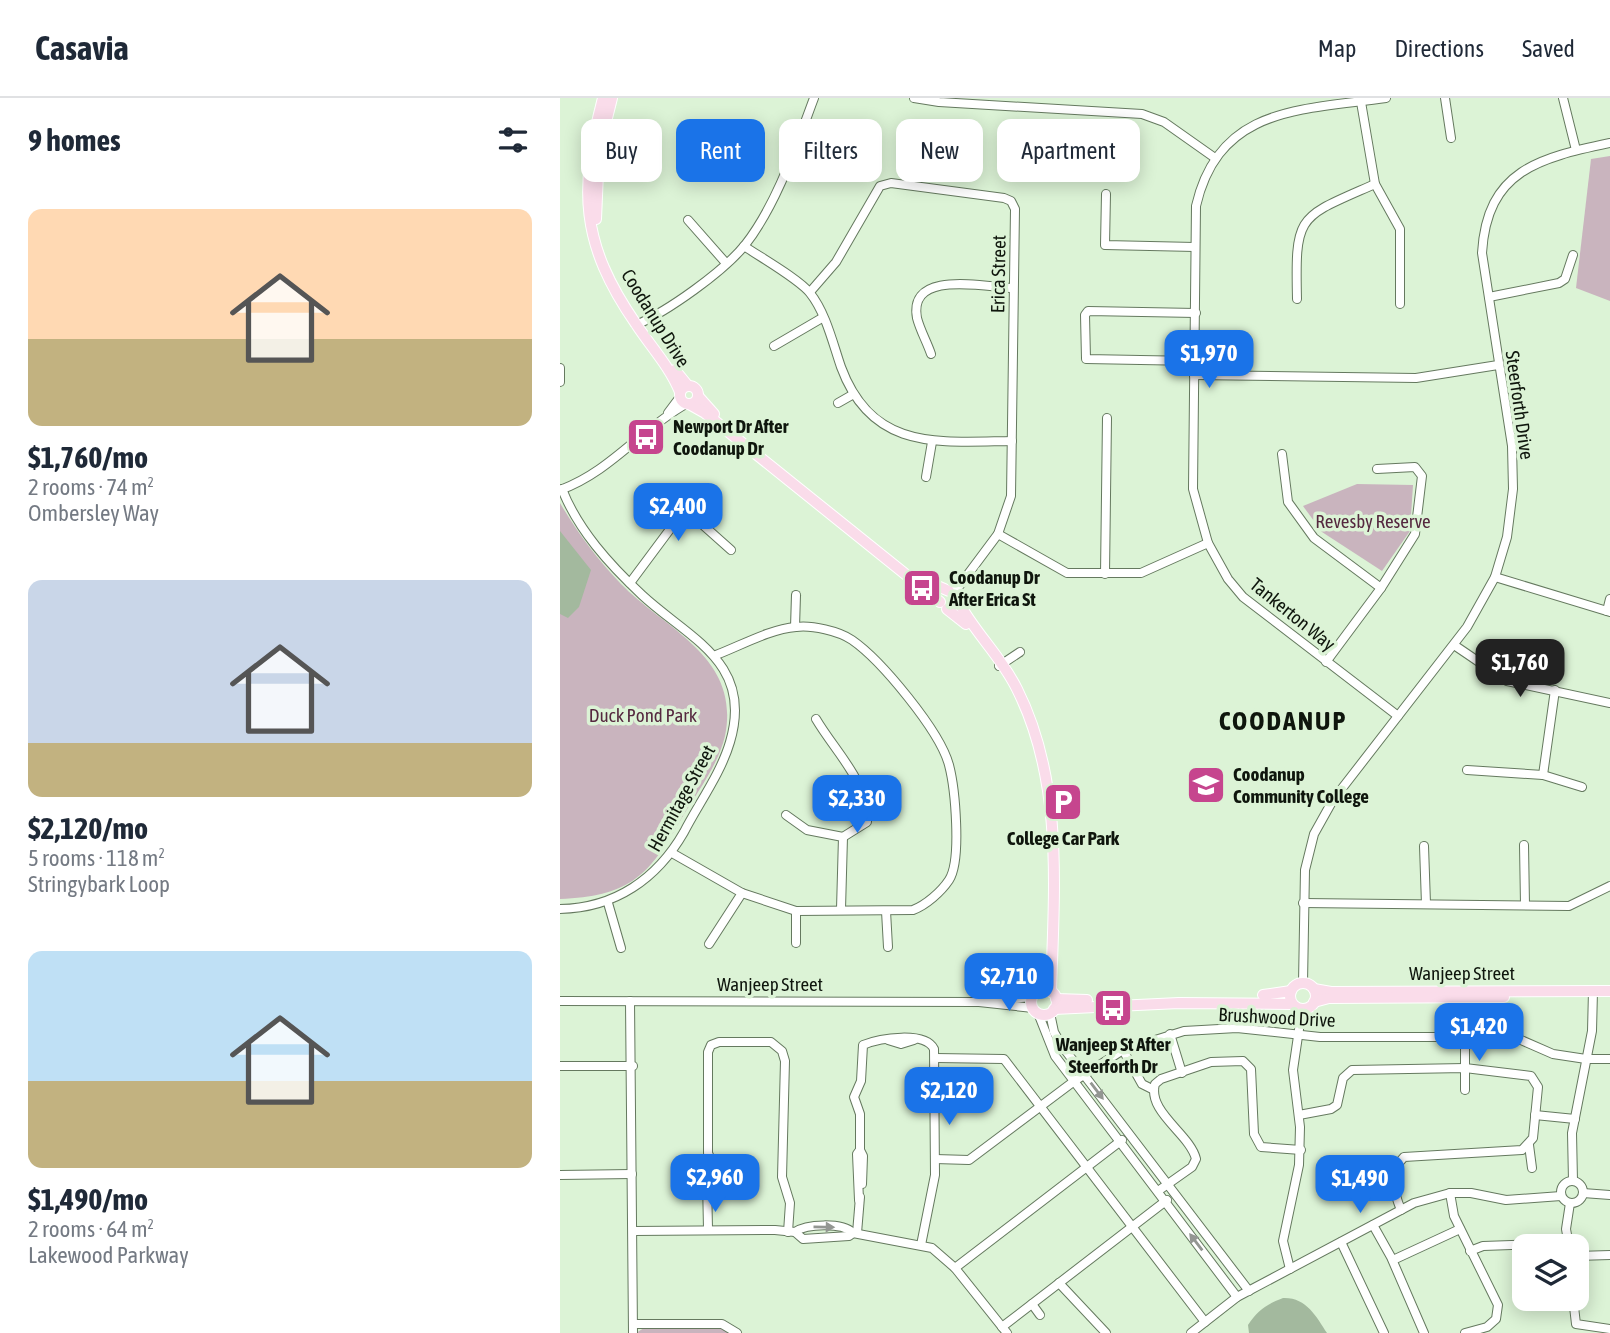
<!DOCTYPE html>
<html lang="en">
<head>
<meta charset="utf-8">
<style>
  body { margin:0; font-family:"Asap Condensed",sans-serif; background:#f2f2f3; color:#1f2937; height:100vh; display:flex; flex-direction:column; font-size:26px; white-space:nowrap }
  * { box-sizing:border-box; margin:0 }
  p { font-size:23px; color:#747a83 }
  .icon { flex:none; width:38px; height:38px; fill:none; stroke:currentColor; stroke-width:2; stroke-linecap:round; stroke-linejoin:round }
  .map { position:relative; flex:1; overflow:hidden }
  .drawer { display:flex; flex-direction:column; background:#fff; width:560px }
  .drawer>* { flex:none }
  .guide { position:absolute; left:21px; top:21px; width:665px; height:63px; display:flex; gap:14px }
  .tools { position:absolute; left:952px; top:1136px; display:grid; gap:14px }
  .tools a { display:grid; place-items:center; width:77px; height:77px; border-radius:14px; background:#fff; box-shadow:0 4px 18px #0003; font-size:35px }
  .price { position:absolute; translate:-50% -60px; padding:0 16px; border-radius:14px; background:#1a73e8; color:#fff; font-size:23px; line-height:46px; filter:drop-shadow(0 2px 4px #0008) }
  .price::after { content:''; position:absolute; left:50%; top:42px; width:21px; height:16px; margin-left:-10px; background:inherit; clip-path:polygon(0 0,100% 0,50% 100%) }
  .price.selected { background:#222; color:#fff }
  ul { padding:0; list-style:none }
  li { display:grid; align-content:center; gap:14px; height:371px; padding:0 28px }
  li span { display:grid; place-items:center; height:217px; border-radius:14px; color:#555 }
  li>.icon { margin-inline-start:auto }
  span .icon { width:126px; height:126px; fill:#fffc; stroke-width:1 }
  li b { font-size:30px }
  h2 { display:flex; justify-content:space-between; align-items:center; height:84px; padding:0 28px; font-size:30px }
  .chip { padding:0 24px; border-radius:14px; background:#fff; box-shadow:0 4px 18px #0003; font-size:24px; line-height:63px }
  .chip.selected { background:#1a73e8; color:#fff }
  header { display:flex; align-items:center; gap:42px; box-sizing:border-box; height:98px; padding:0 35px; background:#fff; border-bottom:2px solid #e0e1e3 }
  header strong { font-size:33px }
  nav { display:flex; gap:38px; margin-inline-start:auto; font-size:24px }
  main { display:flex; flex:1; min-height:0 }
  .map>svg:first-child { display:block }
  .green { fill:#c9b4be }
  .water { fill:#a3b99e }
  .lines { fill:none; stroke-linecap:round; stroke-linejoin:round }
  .minor-casing { stroke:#65795f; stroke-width:10 }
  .major-casing { stroke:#fff; stroke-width:12 }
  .minor { stroke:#fff; stroke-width:8 }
  .major { stroke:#fadcea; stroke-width:10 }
  .oneway { fill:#939692 }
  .labels { text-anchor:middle; stroke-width:7; stroke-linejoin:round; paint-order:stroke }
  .street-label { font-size:19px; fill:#0f160d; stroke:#dcf3d6 }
  .poi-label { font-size:19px; font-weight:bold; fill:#0f160d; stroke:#dcf3d6; text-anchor:start }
  .park-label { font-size:19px; fill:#55283f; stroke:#dcf3d6 }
  .district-label { font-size:26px; font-weight:bold; letter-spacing:2px; fill:#0f160d; stroke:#dcf3d6 }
</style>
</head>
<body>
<header>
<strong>Casavia</strong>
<nav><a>Map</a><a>Directions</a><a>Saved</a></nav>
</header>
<main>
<section class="drawer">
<h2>9 homes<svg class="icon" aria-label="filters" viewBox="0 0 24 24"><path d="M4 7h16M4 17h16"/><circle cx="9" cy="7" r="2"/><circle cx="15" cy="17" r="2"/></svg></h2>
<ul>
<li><span style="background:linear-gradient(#ffd9b3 60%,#c2b280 0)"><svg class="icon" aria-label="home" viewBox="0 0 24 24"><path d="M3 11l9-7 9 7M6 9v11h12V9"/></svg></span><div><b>$1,760/mo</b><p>2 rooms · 74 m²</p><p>Ombersley Way</p></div></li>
<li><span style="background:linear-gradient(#c9d6e8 75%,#c2b280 0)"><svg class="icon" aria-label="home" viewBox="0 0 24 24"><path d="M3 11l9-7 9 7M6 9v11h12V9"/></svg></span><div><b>$2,120/mo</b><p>5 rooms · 118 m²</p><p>Stringybark Loop</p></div></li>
<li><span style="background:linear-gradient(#bfe0f5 60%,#c2b280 0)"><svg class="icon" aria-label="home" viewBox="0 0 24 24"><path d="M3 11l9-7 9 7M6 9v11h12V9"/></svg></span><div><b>$1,490/mo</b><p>2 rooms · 64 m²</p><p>Lakewood Parkway</p></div></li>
</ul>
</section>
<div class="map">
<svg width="1050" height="1235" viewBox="0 0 1050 1235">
  <rect width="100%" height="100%" fill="#dcf3d6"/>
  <g class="green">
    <path d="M1050 58V203L1016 190 1031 61Z"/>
    <path d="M797 386 853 387 850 433 822 473 762 434 743 408Z"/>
    <path d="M0 405C17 434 37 461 61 486 106 532 181 559 165 638 158 668 135 697 120 723 87 781 67 798 0 801Z"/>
    <path d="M84 1230H159L171 1235H76Z"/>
  </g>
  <g class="water">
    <path d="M0 433 31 472 19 509 8 520 0 516Z"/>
    <path d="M723 1200C746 1199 756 1218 767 1235H689L688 1227C698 1212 707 1206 723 1200Z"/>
  </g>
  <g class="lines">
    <g class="minor-casing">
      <g id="minor">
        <path d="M354 0 379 4 582 16 604 24 655 60"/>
        <path d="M826 0C742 12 659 8 636 108L633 391 648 445 668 481 683 499 838 618"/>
        <path d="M885 0 891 40"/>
        <path d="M1003 0 1016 52"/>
        <path d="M801 4 815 86 840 131V206"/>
        <path d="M546 96 545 147 635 149"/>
        <path d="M128 122 165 164"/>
        <path d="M184 148C200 159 239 181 250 195 266 215 273 246 281 269 312 353 378 344 452 343"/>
        <path d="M250 194 276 164 320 88 331 85 444 100 451 103 455 111 451 398 438 436 394 495"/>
        <path d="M929 199 999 185 1005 181 1013 157"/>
        <path d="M737 201C735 115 738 120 815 86"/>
        <path d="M76 227C108 213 163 174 185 147 217 106 236 48 254 0"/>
        <path d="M214 248 262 220"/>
        <path d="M371 256C367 244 360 232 357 220 348 171 425 189 453 190"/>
        <path d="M635 263 526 261 525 217 528 213 636 215"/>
        <path d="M0 270V284"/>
        <path d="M634 277 856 280 938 267"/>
        <path d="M278 305 292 297"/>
        <path d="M108 315 120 299"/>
        <path d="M722 356 728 404 754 440 821 490"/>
        <path d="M366 379 372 344"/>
        <path d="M0 392C50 374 81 331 126 306"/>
        <path d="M438 436 507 475H581L648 445"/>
        <path d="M545 476 547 320"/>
        <path d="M935 479 1050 514"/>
        <path d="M70 485 125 411 171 452"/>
        <path d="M1047 513 1050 501"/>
        <path d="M235 529 236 497"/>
        <path d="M894 547 947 583 1050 605"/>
        <path d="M766 564 821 490 855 436 862 378 855 369 817 371"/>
        <path d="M439 568 460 554"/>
        <path d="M256 621C276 655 308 683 307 724L283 739"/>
        <path d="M907 672 983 677 1022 689"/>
        <path d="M983 677 995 592"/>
        <path d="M226 717 247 732 283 739 281 811"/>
        <path d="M964 747 965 807"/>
        <path d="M864 748 866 806"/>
        <path d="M112 755 182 795 236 813 353 812C366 807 381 794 389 782 402 762 395 690 389 667 380 633 321 562 292 542 279 533 252 527 236 529 210 531 180 548 156 557"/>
        <path d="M48 805 61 850"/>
        <path d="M743 805 1009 808 1050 788"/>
        <path d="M0 811C55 810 97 781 124 734 139 705 161 675 170 644 194 564 128 540 82 497 50 467 18 432 2 391"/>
        <path d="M236 813V845"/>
        <path d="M326 813 328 849"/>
        <path d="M149 846 182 795"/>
        <path d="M743 885 745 772 754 736 773 702 907 529 935 479 947 439 953 391 952 348 922 155C927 72 979 60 1050 45"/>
        <path d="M0 903 419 904 473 910"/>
        <path d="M70 903 73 1235"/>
        <path d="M419 904 472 899"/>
        <path d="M478 915 495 958 677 1199"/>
        <path d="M490 915 494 934 502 948 689 1193"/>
        <path d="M610 936 622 975"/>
        <path d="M905 939V992"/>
        <path d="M328 942 341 946 354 942"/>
        <path d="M563 952 582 986 594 992"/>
        <path d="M375 960 444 961 645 1224"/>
        <path d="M0 968H73"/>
        <path d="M739 1017 771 1011 777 1007 783 980 792 972 905 970 971 978 978 989 973 1040 962 1052 844 1059C828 1074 834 1095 841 1112"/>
        <path d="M975 1017 1015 1021"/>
        <path d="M969 1047 972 1070"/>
        <path d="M300 1052 303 1058 302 1086"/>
        <path d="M375 1061 409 1062 513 984 563 952 624 933 677 930 760 939H925L961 942 993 956 1026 961H1050"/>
        <path d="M0 1077 72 1076"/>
        <path d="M1013 1083 1012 1035 1032 933 1033 893"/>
        <circle cx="1012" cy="1094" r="11"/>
        <path d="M598 1093 632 1069 636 1061C630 1036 587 1014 595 986L601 981 651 964 683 963 691 971 694 1036 701 1049 741 1052"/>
        <path d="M890 1095 894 1118 938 1207 936 1221 927 1229 905 1235"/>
        <path d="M1023 1095 1050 1097"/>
        <path d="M299 1102 297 1056 300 1052V1016L294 999 301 983 303 947C320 940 365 933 374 951L375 1077 361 1147"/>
        <path d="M813 1127 831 1159 864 1235"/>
        <path d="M148 1131 147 1082 152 1064 148 1055V954L151 947 159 944H211L222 953 225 963 222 1079 230 1105 228 1134"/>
        <path d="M73 1133 215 1132 235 1134 243 1141 289 1138 293 1135"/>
        <path d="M235 1134C246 1126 282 1124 293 1135L372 1150 395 1170 447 1235"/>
        <path d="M297 1135 300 1099"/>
        <path d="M781 1144 824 1235"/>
        <path d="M1009 1148 1006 1131 1010 1105"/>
        <path d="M910 1153 923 1148 1008 1145"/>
        <path d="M1017 1158 1050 1157"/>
        <path d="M833 1162 900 1131"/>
        <path d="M395 1170 562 1042"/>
        <path d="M730 1171 723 1143 739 1067 740 1029 733 972 742 911"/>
        <path d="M499 1185 546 1235"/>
        <path d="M1013 1200 1016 1226 1050 1231"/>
        <path d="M472 1206 480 1217"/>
        <path d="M73 1226H162L177 1235"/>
        <path d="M442 1229 607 1102"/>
        <path d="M631 1235 677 1199 854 1105 890 1095H911L946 1102 1001 1098"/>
      </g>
    </g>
    <g class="major-casing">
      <g id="major">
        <path d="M43 0C19 92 20 145 76 226 91 249 110 269 120 294"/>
        <path d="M36 121 39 52 52 0"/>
        <path d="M115 272 128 288"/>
        <circle cx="129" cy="297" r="9"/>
        <path d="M138 298 154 316"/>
        <path d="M129 306 145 315 380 504"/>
        <path d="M366 483 389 493"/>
        <path d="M398 503C414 534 441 558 457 591 504 684 494 793 491 894"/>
        <path d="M387 511 406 526"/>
        <circle cx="743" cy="898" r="13"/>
        <path d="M484 891 486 871"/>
        <path d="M754 891 771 894 1050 893"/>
        <circle cx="484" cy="904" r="13"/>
        <path d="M703 897 731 893"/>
        <path d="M496 901 527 902"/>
        <path d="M754 904 769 900 944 899"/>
        <path d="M494 911 619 905 732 906"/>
      </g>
    </g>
    <use href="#minor" class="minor"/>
    <use href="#major" class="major"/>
  </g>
  <defs><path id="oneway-solid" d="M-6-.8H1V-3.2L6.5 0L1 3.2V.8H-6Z" transform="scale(1.75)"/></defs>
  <g class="oneway">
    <use href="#oneway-solid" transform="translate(537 993) rotate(53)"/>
    <use href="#oneway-solid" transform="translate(264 1129) rotate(1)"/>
    <use href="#oneway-solid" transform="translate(636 1144) rotate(-127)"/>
  </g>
  <defs>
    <g id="bus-square" transform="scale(2.0125)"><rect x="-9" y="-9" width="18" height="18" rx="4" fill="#c6458e" stroke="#dcf3d6"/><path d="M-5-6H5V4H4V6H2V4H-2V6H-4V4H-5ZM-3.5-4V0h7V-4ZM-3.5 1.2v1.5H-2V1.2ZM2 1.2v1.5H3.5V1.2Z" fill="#fff"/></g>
    <g id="school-square" transform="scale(2.0125)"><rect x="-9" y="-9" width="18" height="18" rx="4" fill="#c6458e" stroke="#dcf3d6"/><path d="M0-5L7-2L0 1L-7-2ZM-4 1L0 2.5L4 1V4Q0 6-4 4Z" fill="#fff"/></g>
    <g id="parking-square" transform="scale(2.0125)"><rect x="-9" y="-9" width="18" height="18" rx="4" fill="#c6458e" stroke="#dcf3d6"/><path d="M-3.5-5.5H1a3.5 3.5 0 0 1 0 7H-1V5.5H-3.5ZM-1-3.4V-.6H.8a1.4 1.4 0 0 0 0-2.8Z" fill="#fff"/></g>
  </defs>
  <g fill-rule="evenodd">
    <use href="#bus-square" x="86" y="339"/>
    <use href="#bus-square" x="362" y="490"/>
    <use href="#school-square" x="646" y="687"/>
    <use href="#parking-square" x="503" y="704"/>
    <use href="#bus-square" x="553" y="910"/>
  </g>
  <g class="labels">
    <g class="street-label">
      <text transform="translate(438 176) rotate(-89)" y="7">Erica Street</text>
      <text transform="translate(96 220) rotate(58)" y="7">Coodanup Drive</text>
      <text transform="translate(960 307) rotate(82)" y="7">Steerforth Drive</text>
      <text transform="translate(733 516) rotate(39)" y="7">Tankerton Way</text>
      <text transform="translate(121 700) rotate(-61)" y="7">Hermitage Street</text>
      <text x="902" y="882">Wanjeep Street</text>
      <text x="210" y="893">Wanjeep Street</text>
      <text transform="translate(717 919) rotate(3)" y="7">Brushwood Drive</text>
    </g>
    <g class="poi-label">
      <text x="113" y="335">Newport Dr After<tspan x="113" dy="22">Coodanup Dr</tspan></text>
      <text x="389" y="486">Coodanup Dr<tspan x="389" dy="22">After Erica St</tspan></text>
      <text x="673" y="683">Coodanup<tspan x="673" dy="22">Community College</tspan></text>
      <text x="503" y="747" text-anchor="middle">College Car Park</text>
      <text x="553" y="953" text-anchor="middle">Wanjeep St After<tspan x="553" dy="22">Steerforth Dr</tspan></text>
    </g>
    <g class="park-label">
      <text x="813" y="430">Revesby Reserve</text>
      <text x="83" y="624">Duck Pond Park</text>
    </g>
    <g class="district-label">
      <text x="723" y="632">COODANUP</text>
    </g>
  </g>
</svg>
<div class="tools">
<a><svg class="icon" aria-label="layers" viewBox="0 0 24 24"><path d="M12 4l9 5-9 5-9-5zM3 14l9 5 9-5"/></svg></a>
</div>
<b class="price" style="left:649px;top:292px">$1,970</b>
<b class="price" style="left:118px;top:445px">$2,400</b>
<b class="price selected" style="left:960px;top:601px">$1,760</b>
<b class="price" style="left:297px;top:737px">$2,330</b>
<b class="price" style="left:449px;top:915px">$2,710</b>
<b class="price" style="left:919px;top:965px">$1,420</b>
<b class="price" style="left:389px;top:1029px">$2,120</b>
<b class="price" style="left:155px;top:1116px">$2,960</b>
<b class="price" style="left:800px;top:1117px">$1,490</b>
<div class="guide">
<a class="chip">Buy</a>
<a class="chip selected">Rent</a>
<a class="chip">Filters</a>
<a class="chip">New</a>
<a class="chip">Apartment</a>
</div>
</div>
</main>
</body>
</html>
